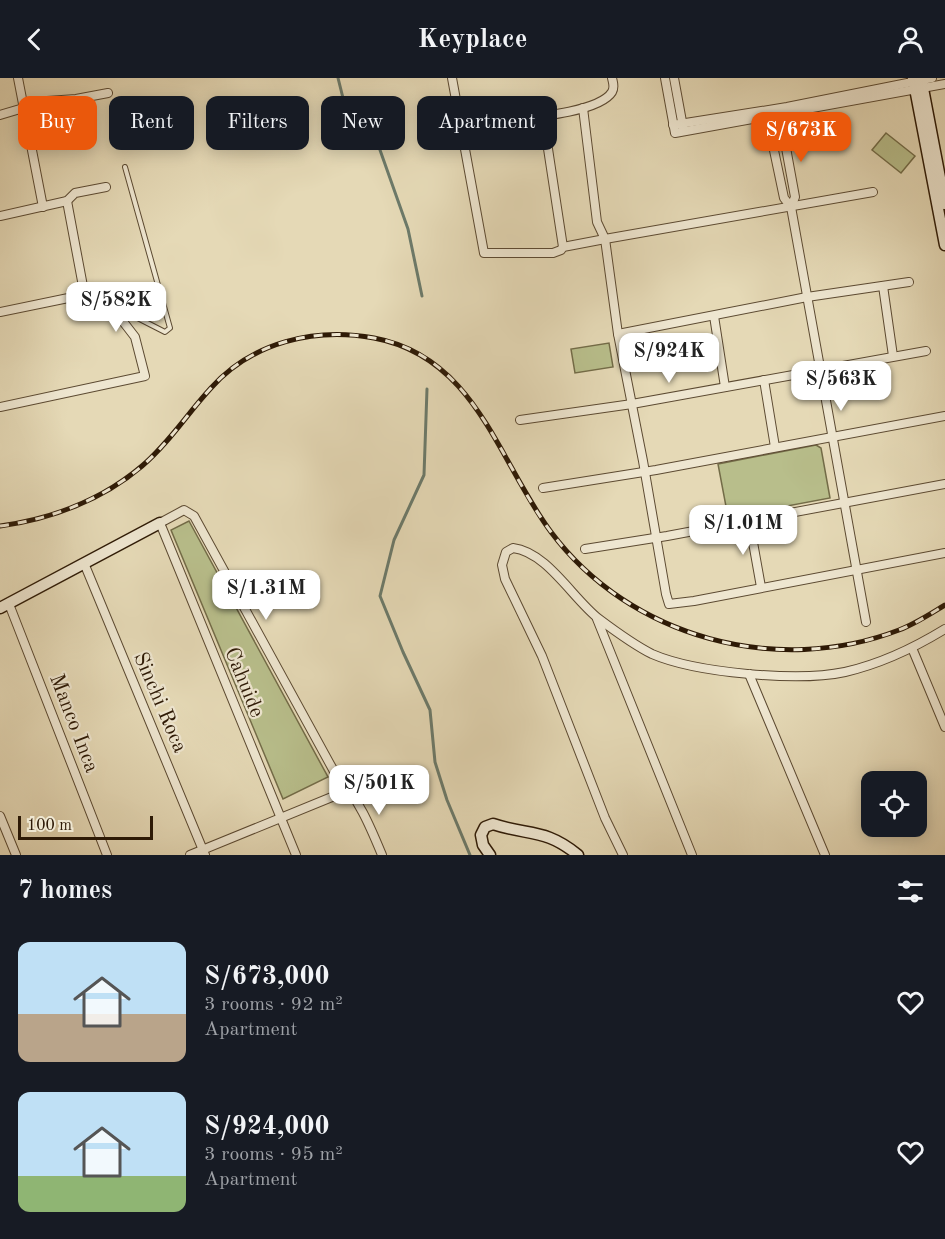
<!DOCTYPE html>
<html lang="en">
<head>
<meta charset="utf-8">
<style>
  body { margin:0; font-family:"Old Standard TT",serif; background:#242831; color:#f1f3f6; height:100vh; display:flex; flex-direction:column; font-size:22px; white-space:nowrap }
  * { box-sizing:border-box; margin:0 }
  p { font-size:20px; color:#9ea1a6 }
  .icon { flex:none; width:33px; height:33px; fill:none; stroke:currentColor; stroke-width:2; stroke-linecap:round; stroke-linejoin:round }
  .map { position:relative; height:777px; overflow:hidden }
  .drawer { display:flex; flex-direction:column; background:#171b24; flex:1 }
  .drawer>* { flex:none }
  .guide { position:absolute; left:18px; top:18px; width:600px; height:54px; display:flex; gap:12px }
  .tools { position:absolute; left:861px; top:693px; display:grid; gap:12px }
  .tools a { display:grid; place-items:center; width:66px; height:66px; border-radius:12px; background:#171b24; box-shadow:0 3px 15px #0003; font-size:30px }
  .scale { position:absolute; left:18px; bottom:15px; width:135px; box-sizing:border-box; padding-left:6px; border:3px solid #2e1a06; border-top:0; font-size:16px; line-height:21px; white-space:nowrap; color:#2e1a06; -webkit-text-stroke:4px #eee6d0; paint-order:stroke }
  .price { position:absolute; translate:-50% -51px; padding:0 14px; border-radius:12px; background:#fff; color:#222; font-size:20px; line-height:39px; filter:drop-shadow(0 2px 3px #0008) }
  .price::after { content:''; position:absolute; left:50%; top:36px; width:18px; height:14px; margin-left:-9px; background:inherit; clip-path:polygon(0 0,100% 0,50% 100%) }
  .price.on { background:#ea580c; color:#fff }
  ul { padding:0; list-style:none }
  li { display:flex; align-items:center; gap:18px; height:150px; padding:0 18px }
  li span { display:grid; place-items:center; flex:none; width:168px; height:120px; border-radius:12px; color:#555 }
  li>.icon { margin-inline-start:auto }
  span .icon { width:72px; height:72px; fill:#fffc; stroke-width:1 }
  li b { font-size:26px }
  h2 { display:flex; justify-content:space-between; align-items:center; height:72px; padding:0 18px; font-size:26px }
  .pill { padding:0 21px; border-radius:12px; background:#171b24; box-shadow:0 3px 15px #0003; font-size:21px; line-height:54px }
  .pill.on { background:#ea580c; color:#fff }
  header { display:flex; justify-content:space-between; align-items:center; height:78px; padding:0 18px; background:#171b24; font-size:27px; font-weight:700 }
  .map>svg:first-child { display:block }
  .green { fill:#b8be8b; stroke:#736c48; stroke-width:1.5 }
  .lines { fill:none; stroke-linecap:round; stroke-linejoin:round }
  .stream { stroke:#6c7a6a; stroke-width:3 }
  .lane-casing { stroke:#5c4a32; stroke-width:6 }
  .street-casing { stroke:#5c4a32; stroke-width:10 }
  .secondary-casing { stroke:#2e1a06; stroke-width:13 }
  .lane { stroke:#eee6d0; stroke-width:4 }
  .street { stroke:#eee6d0; stroke-width:8 }
  .secondary { stroke:#eee6d0; stroke-width:10 }
  .rail-casing { stroke:#2e1a06; stroke-width:5 }
  .rail { stroke:#eee6d0; stroke-width:3; stroke-dasharray:9; stroke-linecap:butt }
  .labels { text-anchor:middle; stroke-width:4.5; stroke-linejoin:round; paint-order:stroke }
  .street-label { font-size:21px; fill:#2e1a06; stroke:#eee6d0 }
</style>
</head>
<body>
<header><svg class="icon" aria-label="back" viewBox="0 0 24 24"><path d="M15 5l-7 7 7 7"/></svg>Keyplace<svg class="icon" aria-label="person" viewBox="0 0 24 24"><circle cx="12" cy="8" r="4"/><path d="M4 21q1-7 8-7t8 7"/></svg></header>
<div class="map">
<svg width="945" height="777" viewBox="0 0 945 777">
  <rect width="100%" height="100%" fill="#e5d9b6"/>
  <filter id="stains"><feTurbulence type="fractalNoise" baseFrequency=".00333" numOctaves="4"/><feColorMatrix values="0 0 0 0 .2 0 0 0 0 .09 0 0 0 0 .02 0 0 0 .5 -.17"/></filter>
  <radialGradient id="worn" r=".72"><stop offset=".6" stop-color="#630" stop-opacity="0"/><stop offset="1" stop-color="#630" stop-opacity=".3"/></radialGradient>
  <g class="green">
    <path d="M886 55 915 78 901 95 872 72Z"/>
    <path d="M609 265 613 289 575 295 571 271Z"/>
    <path d="M816 367 821 370 830 420 728 439 718 386Z"/>
    <path d="M189 443 328 699 283 721 171 452Z"/>
  </g>
  <g class="lines">
    <g class="stream">
      <path d="M338 0 344 24 368 45 380 72 408 151 422 218"/>
      <path d="M427 311 424 397 394 462 380 518 403 574 430 632 435 684 447 722 470 777"/>
    </g>
    <g class="lane-casing">
      <path id="lane" d="M113 230 120 231 165 254 170 250 125 89"/>
    </g>
    <g class="street-casing">
      <g id="street">
        <path d="M18 0 43 129"/>
        <path d="M452 0 484 175H553L561 172 563 169 605 161 873 114"/>
        <path d="M665 0 675 55 945 6"/>
        <path d="M674 0 683 49"/>
        <path d="M583 30 597 144 605 161 618 256 643 383 666 516 669 526 694 523 945 475"/>
        <path d="M0 37 47 23 76 21 108 15"/>
        <path d="M780 37 795 119 791 129"/>
        <path d="M543 38 563 169"/>
        <path d="M767 39 784 120 791 129 866 544"/>
        <path d="M501 43C526 40 599 35 612 14 615 9 613 5 612 0"/>
        <path d="M673 47 787 29 932 0"/>
        <path d="M67 123 85 219"/>
        <path d="M0 138 67 123 75 115 106 109"/>
        <path d="M883 208 893 278"/>
        <path d="M0 234 78 218 106 228 118 237 135 259 145 298 0 329"/>
        <path d="M714 238 725 309"/>
        <path d="M618 256 807 219 909 204"/>
        <path d="M764 302 775 369"/>
        <path d="M520 342 632 326 926 273"/>
        <path d="M543 410 656 392 945 338"/>
        <path d="M749 442 761 509"/>
        <path d="M585 471 667 458 945 406"/>
        <path d="M84 485 205 777"/>
        <path d="M9 526 107 777"/>
        <path d="M597 541 692 777"/>
        <path d="M912 570 945 649"/>
        <path d="M749 596 825 777"/>
        <path d="M0 738 16 777"/>
        <path d="M190 777 349 712"/>
        <path d="M296 777 160 445 184 432 194 438 336 697C358 719 370 748 382 777"/>
        <path d="M623 777 605 740 542 578 505 501 502 487 506 474 513 470C547 474 573 521 599 541 615 553 634 567 652 576 696 595 798 604 845 594 880 586 914 570 945 551"/>
      </g>
    </g>
    <g class="secondary-casing">
      <g id="secondary">
        <path d="M913 0 945 167"/>
        <path d="M921 0 945 126"/>
        <path d="M0 530 160 445"/>
        <path d="M490 777 483 767 481 757 485 749 493 746C529 758 545 750 578 777"/>
      </g>
    </g>
    <use href="#lane" class="lane"/>
    <use href="#street" class="street"/>
    <use href="#secondary" class="secondary"/>
    <g class="rail-casing">
      <path id="rail" d="M0 448C51 441 102 422 142 388 169 365 187 336 211 310 252 264 315 249 374 260 476 279 498 383 551 454 630 560 777 599 899 552 915 546 930 536 945 527"/>
    </g>
    <use href="#rail" class="rail"/>
  </g>
  <g class="labels">
    <g class="street-label">
      <text transform="translate(245 604) rotate(68)" y="7">Cahuide</text>
      <text transform="translate(161 624) rotate(67)" y="7">Sinchi Roca</text>
      <text transform="translate(75 645) rotate(69)" y="7">Manco Inca</text>
    </g>
  </g>
  <rect width="100%" height="100%" filter="url(#stains)"/>
  <rect width="100%" height="100%" fill="url(#worn)"/>
</svg>
<div class="tools">
<a><svg class="icon" aria-label="locate" viewBox="0 0 24 24"><circle cx="12" cy="12" r="6"/><path d="M12 2v4M12 18v4M2 12h4M18 12h4"/></svg></a>
</div>
<div class="scale">100 m</div>
<b class="price on" style="left:801px;top:85px">S/673K</b>
<b class="price" style="left:116px;top:255px">S/582K</b>
<b class="price" style="left:669px;top:306px">S/924K</b>
<b class="price" style="left:841px;top:334px">S/563K</b>
<b class="price" style="left:743px;top:478px">S/1.01M</b>
<b class="price" style="left:266px;top:543px">S/1.31M</b>
<b class="price" style="left:379px;top:738px">S/501K</b>
<div class="guide">
<a class="pill on">Buy</a>
<a class="pill">Rent</a>
<a class="pill">Filters</a>
<a class="pill">New</a>
<a class="pill">Apartment</a>
</div>
</div>
<section class="drawer">
<h2>7 homes<svg class="icon" aria-label="filters" viewBox="0 0 24 24"><path d="M4 7h16M4 17h16"/><circle cx="9" cy="7" r="2"/><circle cx="15" cy="17" r="2"/></svg></h2>
<ul>
<li><span style="background:linear-gradient(#bfe0f5 60%,#b9a48a 0)"><svg class="icon" aria-label="home" viewBox="0 0 24 24"><path d="M3 11l9-7 9 7M6 9v11h12V9"/></svg></span><div><b>S/673,000</b><p>3 rooms · 92 m²</p><p>Apartment</p></div><svg class="icon" aria-label="heart" viewBox="0 0 24 24"><path d="M12 20l-8-8c-3-5 5-10 8-4 3-6 11-1 8 4z"/></svg></li>
<li><span style="background:linear-gradient(#bfe0f5 70%,#8fb573 0)"><svg class="icon" aria-label="home" viewBox="0 0 24 24"><path d="M3 11l9-7 9 7M6 9v11h12V9"/></svg></span><div><b>S/924,000</b><p>3 rooms · 95 m²</p><p>Apartment</p></div><svg class="icon" aria-label="heart" viewBox="0 0 24 24"><path d="M12 20l-8-8c-3-5 5-10 8-4 3-6 11-1 8 4z"/></svg></li>
</ul>
</section>
</body>
</html>
